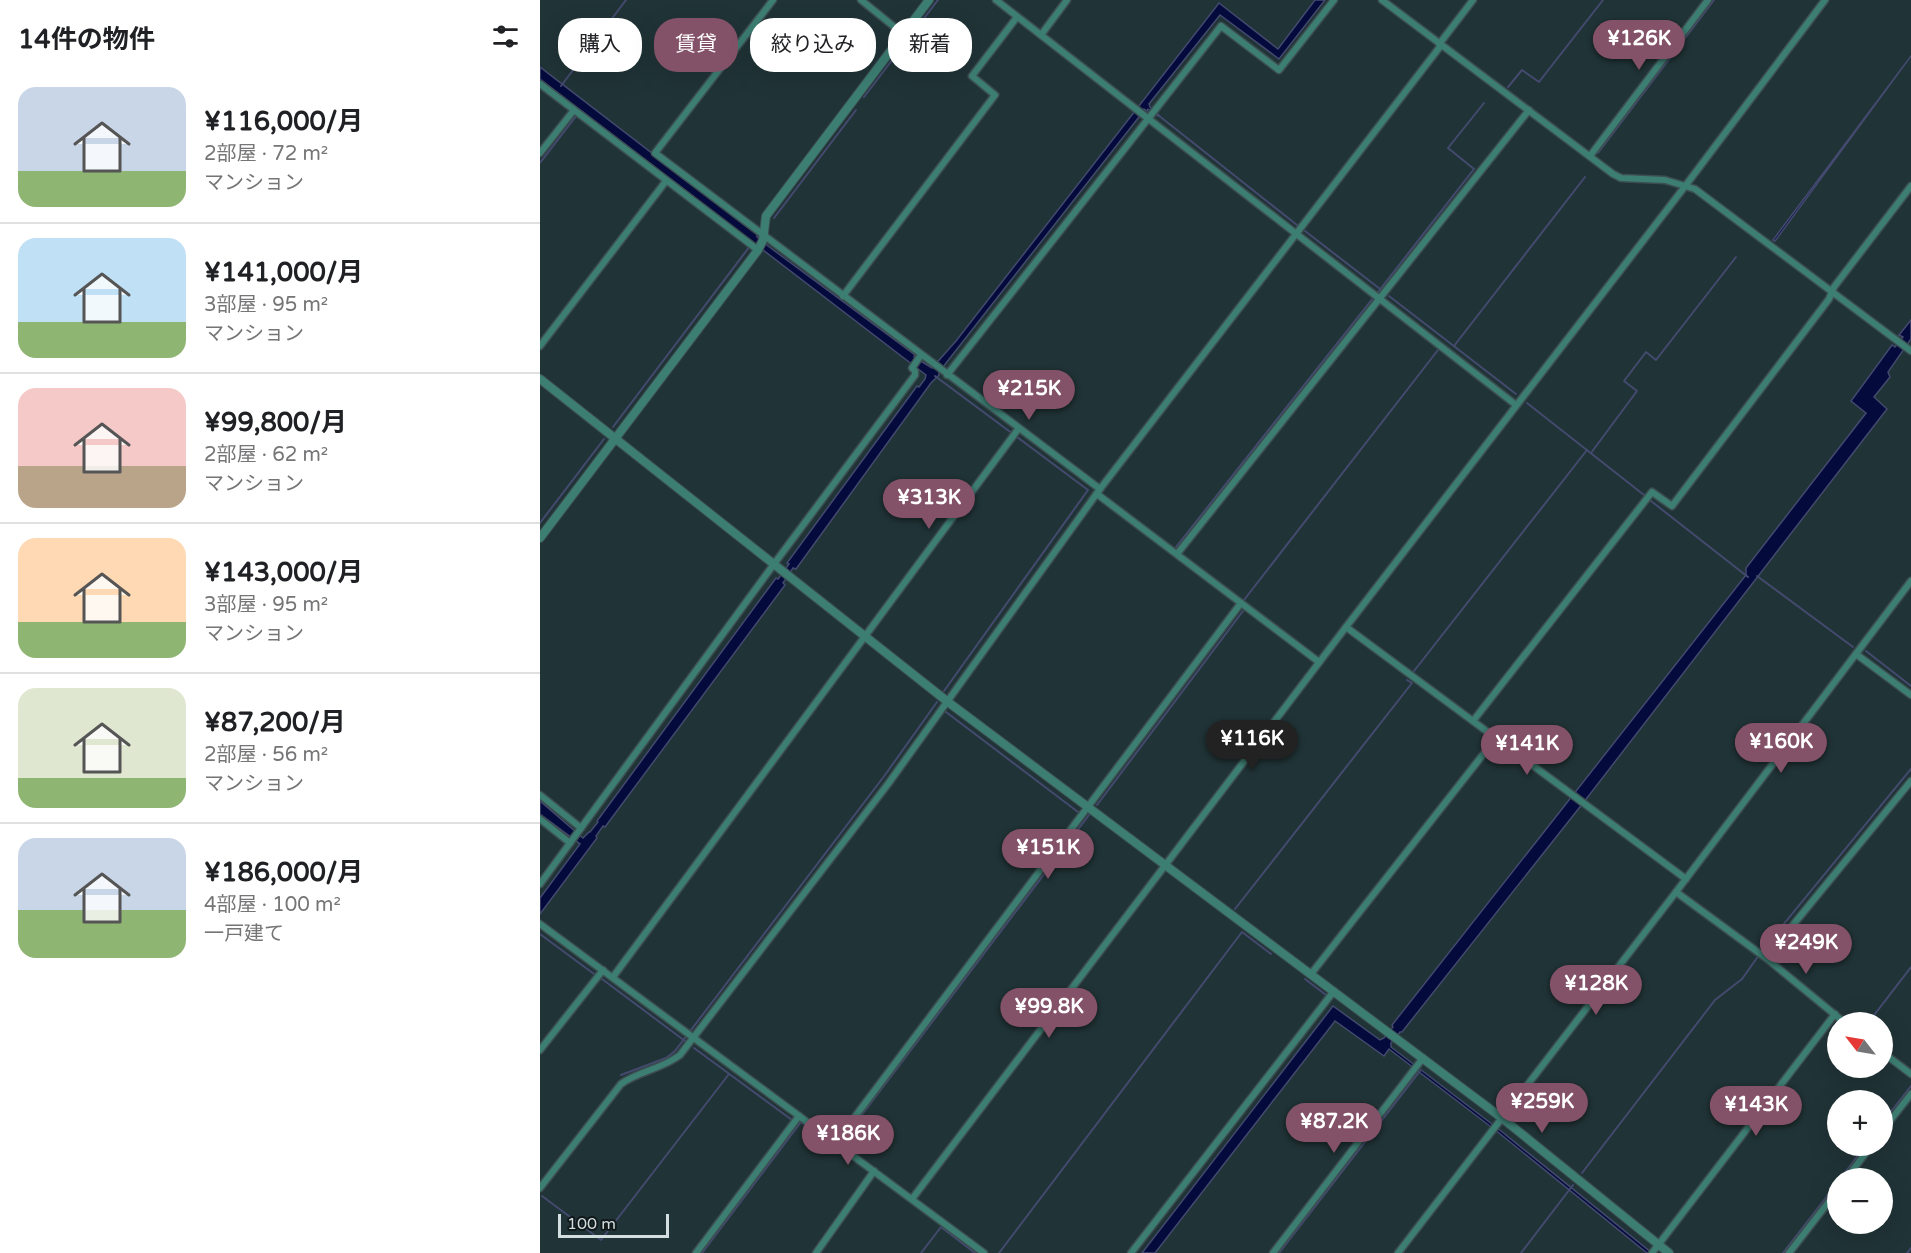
<!DOCTYPE html>
<html lang="ja">
<head>
<meta charset="utf-8">
<style>
  body { margin:0; font-family:"Varela Round","Noto Sans JP",sans-serif; background:#f6f6f6; color:#202124; height:100vh; display:flex; flex-direction:column; font-size:22px; white-space:nowrap }
  * { box-sizing:border-box; margin:0 }
  p { font-size:20px; color:#757577 }
  .icon { flex:none; width:33px; height:33px; fill:none; stroke:currentColor; stroke-width:2; stroke-linecap:round; stroke-linejoin:round }
  .map { position:relative; flex:1; overflow:hidden }
  .sheet { display:flex; flex-direction:column; background:#fff; width:540px }
  .sheet>* { flex:none }
  .hud { position:absolute; left:18px; top:18px; width:570px; height:54px; display:flex; gap:12px }
  .needle { width:39px; rotate:301deg }
  .fabs { position:absolute; left:1287px; top:1012px; display:grid; gap:12px }
  .fabs a { display:grid; place-items:center; width:66px; height:66px; border-radius:50%; background:#fff; box-shadow:0 6px 24px #0002; font-size:30px }
  .scale { position:absolute; left:18px; bottom:15px; width:111px; box-sizing:border-box; padding-left:6px; border:3px solid #d3dee0; border-top:0; font-size:16px; line-height:21px; white-space:nowrap; color:#d3dee0; -webkit-text-stroke:4px #11191a; paint-order:stroke }
  .price { position:absolute; translate:-50% -51px; padding:0 14px; border-radius:21px; background:#845268; color:#fff; font-size:20px; line-height:39px; filter:drop-shadow(0 2px 3px #0008) }
  .price::after { content:''; position:absolute; left:50%; top:36px; width:18px; height:14px; margin-left:-9px; background:inherit; clip-path:polygon(0 0,100% 0,50% 100%) }
  .price.on { background:#222; color:#fff }
  ul { padding:0; list-style:none }
  li { display:flex; align-items:center; gap:18px; height:150px; padding:0 18px }
  li+li { border-top:2px solid #e0e0e0 }
  li span { display:grid; place-items:center; flex:none; width:168px; height:120px; border-radius:18px; color:#555 }
  li>.icon { margin-inline-start:auto }
  span .icon { width:72px; height:72px; fill:#fffc; stroke-width:1 }
  li b { font-size:26px }
  h2 { display:flex; justify-content:space-between; align-items:center; height:72px; padding:0 18px; font-size:26px }
  .chip { padding:0 21px; border-radius:24px; background:#fff; box-shadow:0 6px 24px #0002; font-size:21px; line-height:54px }
  .chip.on { background:#845268; color:#fff }
  main { display:flex; flex:1; min-height:0 }
  .map>svg:first-child { display:block }
  .water { fill:#050a3d; stroke:#434a6e; stroke-width:1.5 }
  .lines { fill:none; stroke-linecap:round; stroke-linejoin:round }
  .stream { stroke:#434a6e; stroke-width:2 }
  .minor-casing { stroke:#3d4e51; stroke-width:9 }
  .tertiary-casing { stroke:#3d4e51; stroke-width:10 }
  .minor { stroke:#3d7e73; stroke-width:6 }
  .tertiary { stroke:#3d7e73; stroke-width:8 }
</style>
</head>
<body>
<main>
<section class="sheet">
<h2>14件の物件<svg class="icon" aria-label="filters" viewBox="0 0 24 24"><path d="M4 7h16M4 17h16"/><circle cx="9" cy="7" r="2"/><circle cx="15" cy="17" r="2"/></svg></h2>
<ul>
<li><span style="background:linear-gradient(#c9d6e8 70%,#8fb573 0)"><svg class="icon" aria-label="home" viewBox="0 0 24 24"><path d="M3 11l9-7 9 7M6 9v11h12V9"/></svg></span><div><b>¥116,000/月</b><p>2部屋 · 72 m²</p><p>マンション</p></div></li>
<li><span style="background:linear-gradient(#bfe0f5 70%,#8fb573 0)"><svg class="icon" aria-label="home" viewBox="0 0 24 24"><path d="M3 11l9-7 9 7M6 9v11h12V9"/></svg></span><div><b>¥141,000/月</b><p>3部屋 · 95 m²</p><p>マンション</p></div></li>
<li><span style="background:linear-gradient(#f6c9c9 65%,#b9a48a 0)"><svg class="icon" aria-label="home" viewBox="0 0 24 24"><path d="M3 11l9-7 9 7M6 9v11h12V9"/></svg></span><div><b>¥99,800/月</b><p>2部屋 · 62 m²</p><p>マンション</p></div></li>
<li><span style="background:linear-gradient(#ffd9b3 70%,#8fb573 0)"><svg class="icon" aria-label="home" viewBox="0 0 24 24"><path d="M3 11l9-7 9 7M6 9v11h12V9"/></svg></span><div><b>¥143,000/月</b><p>3部屋 · 95 m²</p><p>マンション</p></div></li>
<li><span style="background:linear-gradient(#dfe7d0 75%,#8fb573 0)"><svg class="icon" aria-label="home" viewBox="0 0 24 24"><path d="M3 11l9-7 9 7M6 9v11h12V9"/></svg></span><div><b>¥87,200/月</b><p>2部屋 · 56 m²</p><p>マンション</p></div></li>
<li><span style="background:linear-gradient(#c9d6e8 60%,#8fb573 0)"><svg class="icon" aria-label="home" viewBox="0 0 24 24"><path d="M3 11l9-7 9 7M6 9v11h12V9"/></svg></span><div><b>¥186,000/月</b><p>4部屋 · 100 m²</p><p>一戸建て</p></div></li>
</ul>
</section>
<div class="map">
<svg width="1371" height="1253" viewBox="0 0 1371 1253">
  <rect width="100%" height="100%" fill="#203336"/>
  <g class="water">
    <path d="M775 0H785L739 59 680 15 609 104 610 107 619 115 618 116 608 109 607 111 604 109 599 115V117L399 372V375L391 383 256 569 253 568 243 583 245 585 65 827 63 826 56 836 57 838 0 914V898L40 844 0 814V801L43 838 49 832H50L58 822 57 821 236 578 238 579 249 564 247 563 377 386 379 387 385 379 386 375 0 79V67L217 234V237L228 246 375 355 374 357 392 368 416 341 679 3 738 49Z"/>
    <path d="M1371 56 1235 241 1233 240Z"/>
    <path d="M1371 320V339L1348 372 1350 377 1334 397 1347 409 1047 798 862 1032H860L851 1043V1047L961 1131 1112 1253H1107L959 1133 849 1049 844 1056 795 1021 615 1253H602L793 1006 840 1040 844 1038 853 1027 852 1025 1206 575V568L1326 413 1311 401 1352 345 1355 347 1363 337 1359 335Z"/>
  </g>
  <g class="lines">
    <g class="stream">
      <path d="M21 86 86 0"/>
      <path d="M968 87 982 70 999 82 1063 0"/>
      <path d="M324 97 398 0"/>
      <path d="M618 115 757 225"/>
      <path d="M1058 153 1174 0"/>
      <path d="M0 163 37 115"/>
      <path d="M234 218 316 110"/>
      <path d="M765 231 840 289"/>
      <path d="M838 292 934 169 908 148 944 103"/>
      <path d="M849 296 976 394"/>
      <path d="M914 346 1045 177"/>
      <path d="M395 376 548 490 404 691"/>
      <path d="M987 403 1104 495"/>
      <path d="M73 427 210 246"/>
      <path d="M1051 453 1097 391 1084 381 1106 352 1116 360 1196 257"/>
      <path d="M1111 501 1208 577"/>
      <path d="M0 523 64 439"/>
      <path d="M636 547 833 298"/>
      <path d="M1217 576 1313 647"/>
      <path d="M704 600 898 350"/>
      <path d="M1326 651 1371 686"/>
      <path d="M874 671 1047 450"/>
      <path d="M406 712 538 812"/>
      <path d="M557 805 703 611"/>
      <path d="M695 909 872 683 867 680"/>
      <path d="M0 934 54 974"/>
      <path d="M62 979 145 1041"/>
      <path d="M765 979 786 995"/>
      <path d="M1328 1023 1371 967"/>
      <path d="M154 1048 252 1120"/>
      <path d="M81 1075 126 1058 135 1051 345 775 397 702"/>
      <path d="M1342 1123 1371 1086"/>
      <path d="M302 1141 549 815"/>
      <path d="M1042 1173 1175 1000 1202 979 1224 948 1371 769"/>
      <path d="M1300 1179 1325 1146"/>
      <path d="M2 1196 61 1240 189 1074"/>
      <path d="M162 1253 261 1122 296 1149"/>
      <path d="M381 1253 401 1227 435 1253"/>
      <path d="M459 1253 702 932 731 954"/>
      <path d="M739 1253 880 1071"/>
      <path d="M981 1253 1033 1185"/>
      <path d="M1243 1253 1298 1182"/>
      <path d="M1367 1253 1371 1248"/>
    </g>
    <g class="minor-casing">
      <g id="minor">
        <path d="M233 0 115 153 560 489"/>
        <path d="M321 0 363 34"/>
        <path d="M456 0 976 405"/>
        <path d="M842 0 1073 174 1081 178 1125 180 1155 189 1371 351"/>
        <path d="M501 35 527 0"/>
        <path d="M0 84 218 250"/>
        <path d="M0 153 34 110"/>
        <path d="M1050 156 1168 0"/>
        <path d="M303 296 455 95 432 76 477 17"/>
        <path d="M0 346 126 181"/>
        <path d="M407 375 681 26 739 70 794 0"/>
        <path d="M557 494 779 662"/>
        <path d="M637 554 989 110"/>
        <path d="M806 627 1146 879"/>
        <path d="M1316 654 1371 695"/>
        <path d="M933 721 1112 492 1132 506 1289 299 1294 287 1371 186"/>
        <path d="M0 795 41 828"/>
        <path d="M0 819 30 843"/>
        <path d="M0 884 234 564 375 375V371L372 368 381 355"/>
        <path d="M1136 892 1226 958 1305 1023"/>
        <path d="M0 924 444 1253"/>
        <path d="M1226 958 1371 781"/>
        <path d="M771 974 956 738"/>
        <path d="M73 977 479 428"/>
        <path d="M0 1050 63 970"/>
        <path d="M1342 1052 1371 1074"/>
        <path d="M1342 1131 1371 1094"/>
        <path d="M296 1142 701 603"/>
        <path d="M1306 1179 1331 1146"/>
        <path d="M0 1188 81 1084C99 1071 122 1069 140 1055L348 784 560 489 899 48 900 43 933 0"/>
        <path d="M372 1199 806 627 1146 185 1285 0"/>
        <path d="M156 1253 259 1116"/>
        <path d="M276 1253 334 1171"/>
        <path d="M591 1253 794 991"/>
        <path d="M733 1253 883 1058"/>
        <path d="M858 1253 1136 892 1371 581"/>
        <path d="M1112 1253 1295 1014"/>
        <path d="M1249 1253 1298 1190"/>
      </g>
    </g>
    <g class="tertiary-casing">
      <g id="tertiary">
        <path d="M0 379 408 702 962 1118 1129 1253"/>
        <path d="M0 538 218 250 223 240 226 216 389 0"/>
      </g>
    </g>
    <use href="#minor" class="minor"/>
    <use href="#tertiary" class="tertiary"/>
  </g>
</svg>
<div class="fabs">
<a><svg class="needle" viewBox="-14 -14 28 28"><path d="M0-13l5 13h-10z" fill="#e53935"/><path d="M0 13l5-13h-10z" fill="#757577"/></svg></a>
<a>+</a>
<a>−</a>
</div>
<div class="scale">100 m</div>
<b class="price" style="left:1099px;top:71px">¥126K</b>
<b class="price" style="left:489px;top:421px">¥215K</b>
<b class="price" style="left:389px;top:530px">¥313K</b>
<b class="price on" style="left:712px;top:771px">¥116K</b>
<b class="price" style="left:1241px;top:774px">¥160K</b>
<b class="price" style="left:987px;top:776px">¥141K</b>
<b class="price" style="left:508px;top:880px">¥151K</b>
<b class="price" style="left:1266px;top:975px">¥249K</b>
<b class="price" style="left:1056px;top:1016px">¥128K</b>
<b class="price" style="left:509px;top:1039px">¥99.8K</b>
<b class="price" style="left:1002px;top:1134px">¥259K</b>
<b class="price" style="left:1216px;top:1137px">¥143K</b>
<b class="price" style="left:794px;top:1154px">¥87.2K</b>
<b class="price" style="left:308px;top:1166px">¥186K</b>
<div class="hud">
<a class="chip">購入</a>
<a class="chip on">賃貸</a>
<a class="chip">絞り込み</a>
<a class="chip">新着</a>
</div>
</div>
</main>
</body>
</html>
